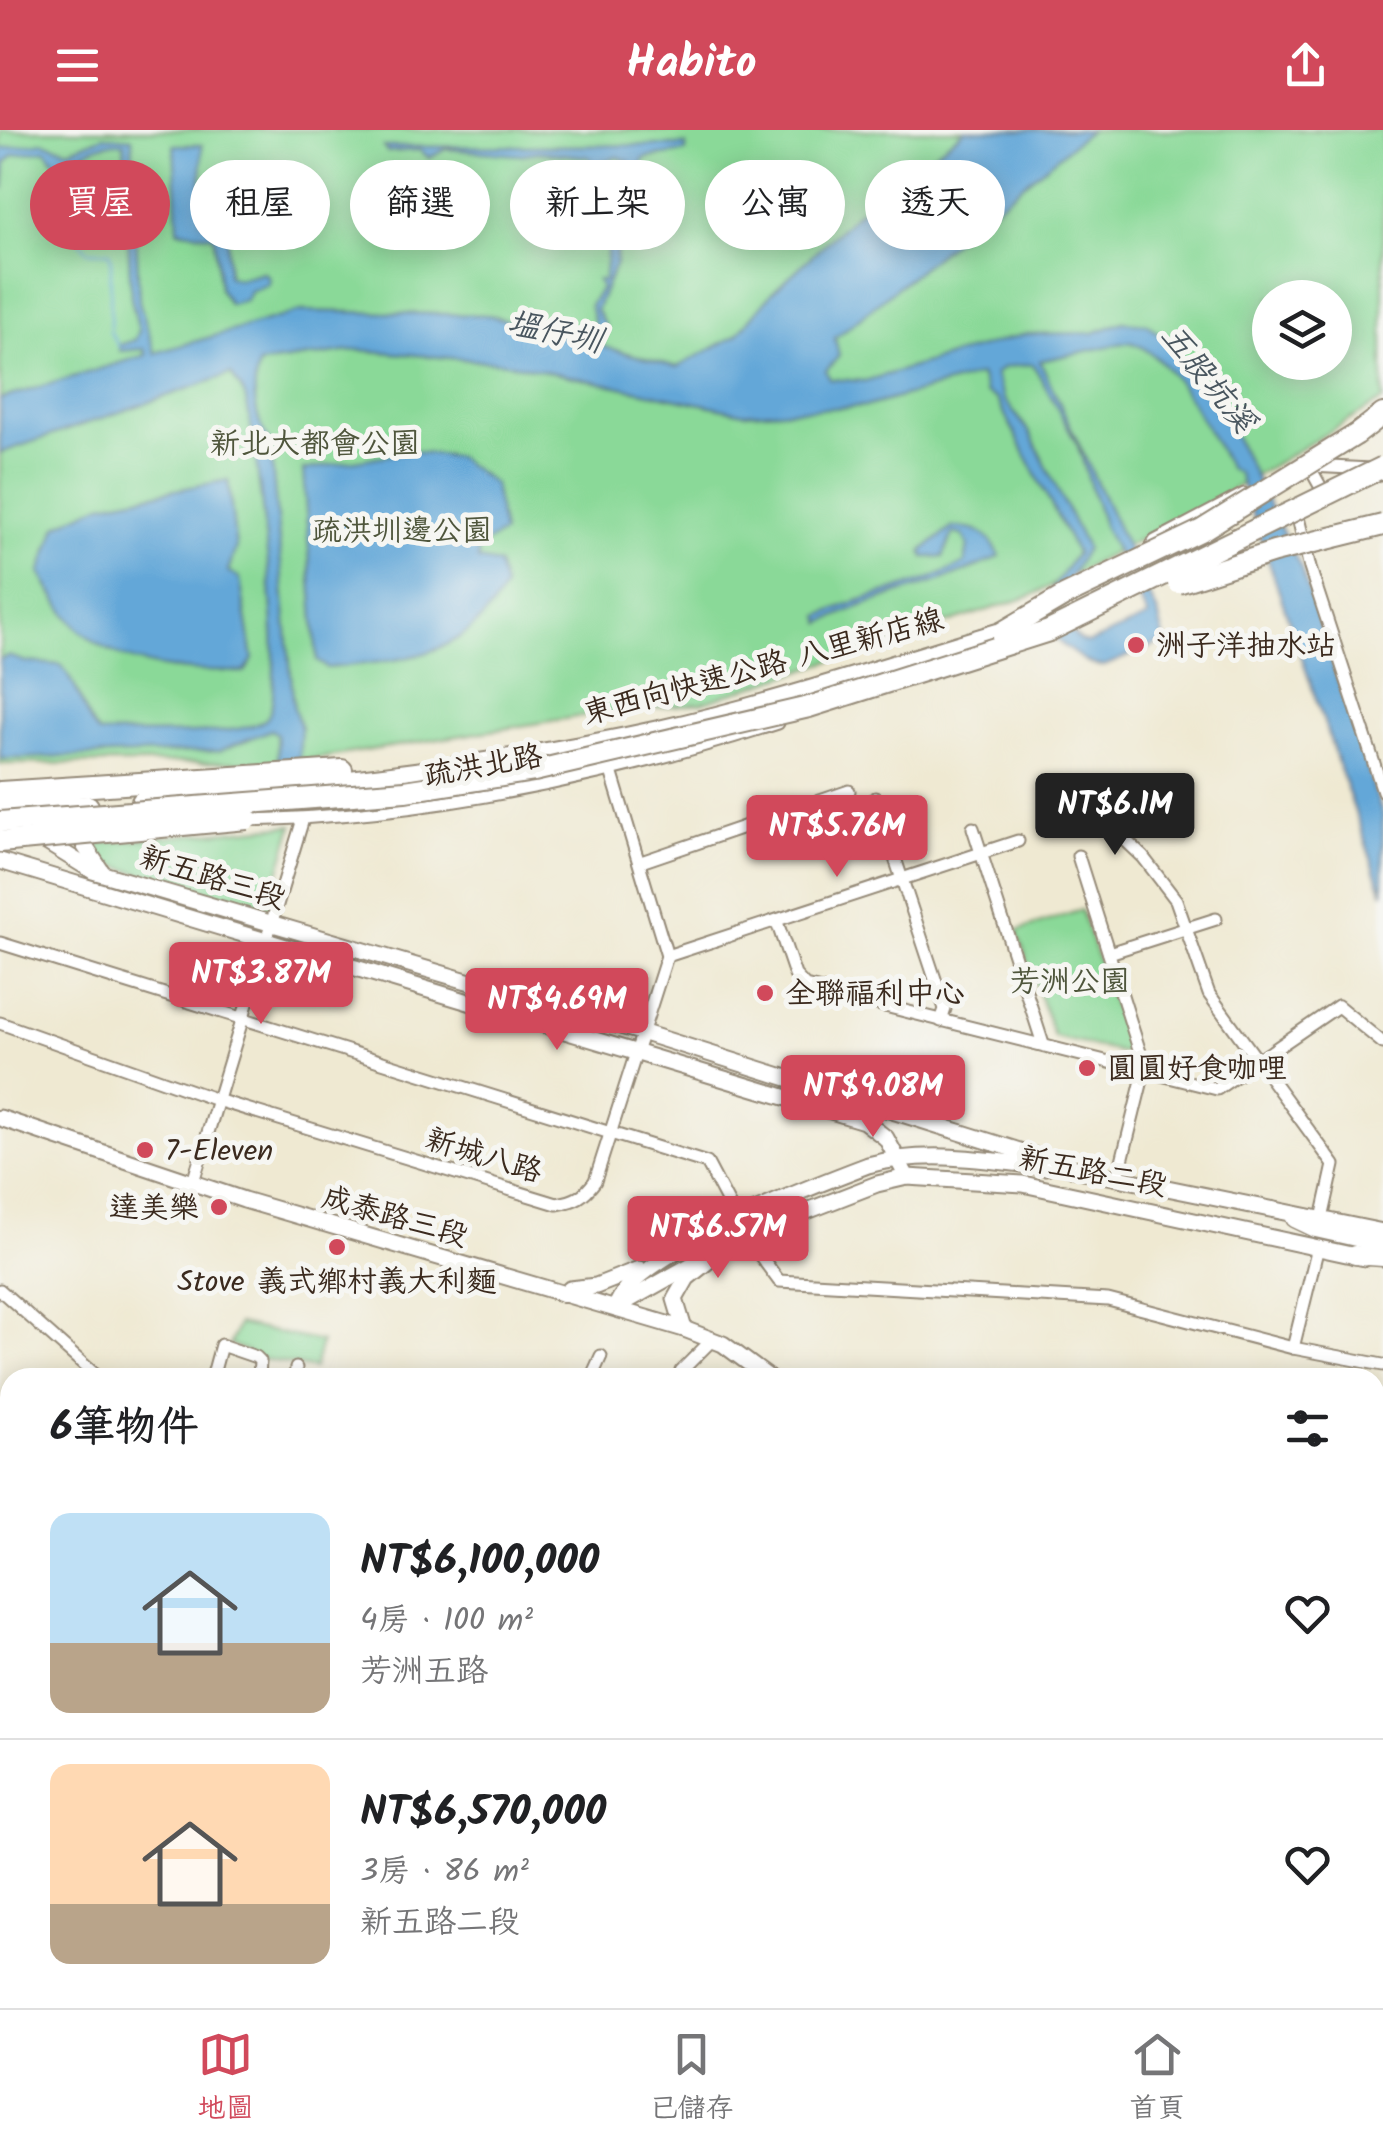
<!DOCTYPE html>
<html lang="zh-TW">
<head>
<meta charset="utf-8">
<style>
  body { margin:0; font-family:Kalam,"LXGW WenKai TC",sans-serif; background:#f6f6f6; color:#202124; height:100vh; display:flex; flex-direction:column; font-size:38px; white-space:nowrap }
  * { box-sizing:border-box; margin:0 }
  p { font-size:32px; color:#757577 }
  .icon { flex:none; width:55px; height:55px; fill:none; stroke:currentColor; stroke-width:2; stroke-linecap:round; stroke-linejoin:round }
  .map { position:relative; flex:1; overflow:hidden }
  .sheet { position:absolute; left:0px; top:1238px; width:1385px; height:642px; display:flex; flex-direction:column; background:#fff; border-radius:30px 30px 0 0; box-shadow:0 5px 25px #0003 }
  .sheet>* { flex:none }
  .top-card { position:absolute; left:30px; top:30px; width:1325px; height:90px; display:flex; gap:20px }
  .tools { position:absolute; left:1252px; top:150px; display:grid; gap:20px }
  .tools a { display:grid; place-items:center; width:100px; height:100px; border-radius:50%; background:#fff; box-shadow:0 5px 25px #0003; font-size:50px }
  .price { position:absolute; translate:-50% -85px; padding:0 22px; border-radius:10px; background:#d1495b; color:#fff; font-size:32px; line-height:65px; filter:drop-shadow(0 2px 5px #0008) }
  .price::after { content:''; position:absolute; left:50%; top:60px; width:30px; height:22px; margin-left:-15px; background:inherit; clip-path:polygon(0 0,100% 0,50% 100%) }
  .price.on { background:#222; color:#fff }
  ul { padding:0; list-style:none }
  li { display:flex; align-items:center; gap:30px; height:250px; padding:0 50px }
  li+li { border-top:2px solid #e0e0e0 }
  li span { display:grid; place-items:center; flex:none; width:280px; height:200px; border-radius:20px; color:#555 }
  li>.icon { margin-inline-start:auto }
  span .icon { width:120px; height:120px; fill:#fffc; stroke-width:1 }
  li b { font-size:42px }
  h2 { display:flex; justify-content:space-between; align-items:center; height:120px; padding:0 50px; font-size:42px }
  .tag { padding:0 35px; border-radius:45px; background:#fff; box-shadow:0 5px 25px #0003; font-size:35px; line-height:90px }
  .tag.on { background:#d1495b; color:#fff }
  header { display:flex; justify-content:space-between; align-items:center; height:130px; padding:0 50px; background:#d1495b; color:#fff; font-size:45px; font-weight:800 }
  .tabs { display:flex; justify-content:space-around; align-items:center; height:140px; border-top:2px solid #e0e0e0; background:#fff; font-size:28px; color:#757577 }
  .tabs a { display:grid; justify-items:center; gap:5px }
  .tabs .on { color:#d1495b }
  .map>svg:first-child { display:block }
  .green { fill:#8ad998; stroke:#62825b; stroke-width:2.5; fill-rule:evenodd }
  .water { fill:#64a7d8; stroke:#50687b; stroke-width:2.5; fill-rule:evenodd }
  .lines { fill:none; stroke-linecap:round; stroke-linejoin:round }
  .stream { stroke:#64a7d8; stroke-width:2.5 }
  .river { stroke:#64a7d8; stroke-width:18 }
  .street-casing { stroke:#958a78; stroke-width:15 }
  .secondary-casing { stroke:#958a78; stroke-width:19 }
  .primary-casing { stroke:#958a78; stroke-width:21 }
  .highway-casing { stroke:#958a78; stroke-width:24 }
  .street { stroke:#fff; stroke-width:11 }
  .secondary { stroke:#fff; stroke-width:15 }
  .primary { stroke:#fff; stroke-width:18 }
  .highway { stroke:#fff; stroke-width:20 }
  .highway-bridge-casing { stroke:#958a78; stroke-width:24; stroke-linecap:butt }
  .highway-bridge { stroke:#fff; stroke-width:20 }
  .poi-dot { fill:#d1495b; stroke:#f6f6f2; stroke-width:4 }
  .labels { text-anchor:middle; stroke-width:10; stroke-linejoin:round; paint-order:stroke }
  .park-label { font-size:30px; fill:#4f563c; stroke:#f6f6f2 }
  .poi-label { font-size:30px; fill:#3b2a1e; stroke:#f6f6f2; text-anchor:start }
  .street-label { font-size:30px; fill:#3b2a1e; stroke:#f6f6f2 }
  .water-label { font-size:32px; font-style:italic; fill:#49565f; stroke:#f6f6f2 }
</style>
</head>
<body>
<header><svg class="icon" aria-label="menu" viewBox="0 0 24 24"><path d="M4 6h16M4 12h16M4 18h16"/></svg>Habito<svg class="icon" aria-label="share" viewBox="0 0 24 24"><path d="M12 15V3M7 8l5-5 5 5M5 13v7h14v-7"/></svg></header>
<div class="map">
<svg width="1383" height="1878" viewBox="0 0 1383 1878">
  <rect width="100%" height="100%" fill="#f6f6f2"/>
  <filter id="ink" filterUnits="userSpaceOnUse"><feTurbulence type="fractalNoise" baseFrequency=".01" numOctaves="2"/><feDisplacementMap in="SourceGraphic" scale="20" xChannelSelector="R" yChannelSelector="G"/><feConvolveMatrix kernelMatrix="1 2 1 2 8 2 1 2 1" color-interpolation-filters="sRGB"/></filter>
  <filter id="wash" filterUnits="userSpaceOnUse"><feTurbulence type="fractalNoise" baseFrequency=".0048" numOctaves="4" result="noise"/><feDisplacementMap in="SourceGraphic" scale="40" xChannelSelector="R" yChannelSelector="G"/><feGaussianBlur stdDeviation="2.25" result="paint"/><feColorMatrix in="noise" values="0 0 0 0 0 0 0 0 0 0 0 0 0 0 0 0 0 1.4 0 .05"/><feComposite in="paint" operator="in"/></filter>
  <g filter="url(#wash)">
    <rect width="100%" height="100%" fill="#efe9d2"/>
    <g class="green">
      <path d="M0 0H1383V270L1206 375 1031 466 701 573 608 582 296 632 0 634ZM1270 168H1335V232H1270Z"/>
      <path d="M293 695 267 783 106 733 98 723 99 713Z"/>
      <path d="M1081 780 1128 917 1124 923 1054 907 1017 801Z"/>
      <path d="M238 1194 321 1212 314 1239 262 1229 230 1214Z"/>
      <path d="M0 1350 10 1355V1623L0 1635Z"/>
      <path d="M797 1870H935L927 1878H806Z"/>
    </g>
    <g class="water">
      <path d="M965 0H1090L835 208 839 226 826 241 830 249 865 251 1025 204 1093 203 1123 192 1147 194 1175 217 1233 303 1301 438 1383 686V763L1238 343 1230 339C1207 302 1171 220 1128 212L1040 231 1158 484 1165 511 1104 536C1090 536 1079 527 1068 519 1022 487 1054 459 1076 423L997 269 986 263 980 245 868 276 744 283 507 233 358 220 259 234C251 258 254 292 270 311L294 578 301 598 299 629 278 630 277 604 271 600 219 621 0 629V529L9 526 26 532 61 535C81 559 82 585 99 604 135 602 241 609 266 589 289 571 256 309 246 270 244 260 236 253 231 244L0 323V269L146 225 144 219 120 221 119 215 135 210 139 201 131 168 124 13C96 11 82 24 60 39L46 20 14 25 6 32 4 60 0 19 43 12 69 20 104 6 132 8 139 171 155 223 301 181 488 185 592 214 598 208 590 175 601 158 597 150 604 151 609 107 633 87 629 32 618 27 595 33 587 27 539 22 518 25 446 19 429 28 420 20 387 22 383 17 686 15V22L645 28 637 39 635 64 652 98 644 103 633 99 617 111 616 133 596 180 606 197 601 216 677 237 737 205 772 163 865 76ZM1033 234 1078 316 1103 395 1148 487 1089 513 1081 511 1050 483 1086 418 1030 303 1004 269 995 244 1005 237Z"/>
      <path d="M174 15H202L201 89 208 94H228V146L238 149 263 142 269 147 268 154 250 161 246 170 229 174 220 159 214 106 178 100Z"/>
      <path d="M412 321 457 327 494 354 503 403 478 417V430L498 434 504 458C464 531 400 529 327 538L317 531 303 340Z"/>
      <path d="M228 350 236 417 228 441 240 449 253 529 245 542C185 541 121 542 75 495 61 481 51 459 40 443L57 396 102 374Z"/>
      <path d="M953 397C979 398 988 403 1000 426 941 456 880 464 822 493L820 486C867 463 919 458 965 433L968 415 963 405 953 403 943 427H924L922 421Z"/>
    </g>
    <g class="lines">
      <g class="stream">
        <path d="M77 25 81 113 87 121 109 122 111 129 110 202 119 217"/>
        <path d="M284 1878V1870"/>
      </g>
      <path class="river" d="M1375 1846V1864"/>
    </g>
  </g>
  <g filter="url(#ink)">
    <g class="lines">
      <g class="street-casing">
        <g id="street">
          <path d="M1309 336 1324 363"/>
          <path d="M1310 336 1371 339"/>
          <path d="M1296 379 1310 438 1383 661"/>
          <path d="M1122 462 1155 411 1244 364"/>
          <path d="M1078 665 1143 727 1176 770 1209 864 1334 1035 1322 1089"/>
          <path d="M875 668 945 879 941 891"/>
          <path d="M242 690C423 687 606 648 778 593"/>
          <path d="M973 698 1043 914"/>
          <path d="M1078 726 1145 938 1118 1047"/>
          <path d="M641 732 849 661"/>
          <path d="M777 792 795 845 805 856 1217 959 1338 876 1383 913"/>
          <path d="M0 813 707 1033 745 1105 779 1151 1108 1170 1293 1218 1383 1235"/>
          <path d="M1109 823 1216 789"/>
          <path d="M667 826 1018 711"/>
          <path d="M0 893 220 971 557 1074C576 1071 584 1066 595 1051L667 826 611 641"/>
          <path d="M193 1052 303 689"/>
          <path d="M0 1160 99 1248"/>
          <path d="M1293 1218 1318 1117"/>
          <path d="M212 1248 221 1215 256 1227 260 1231 259 1248"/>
          <path d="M295 1248 296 1238"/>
          <path d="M591 1248 601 1226"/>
          <path d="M683 1248 681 1241 712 1210"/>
          <path d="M1375 1386 1383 1385"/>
          <path d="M1375 1729 1383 1713"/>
        </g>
      </g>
      <g class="secondary-casing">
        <g id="secondary">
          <path d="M88 698 84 715 102 742"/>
          <path d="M38 707 93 741 644 903 1080 1040"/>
          <path d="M0 731 864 991 886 1008 907 1047"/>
          <path d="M0 988 244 1070 684 1199 723 1214 769 1248"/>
          <path d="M1074 1039 1383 1102"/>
          <path d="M570 1159 596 1156 639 1139"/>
          <path d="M620 1175 745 1105 877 1054 907 1047 1023 1054 1365 1128"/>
          <path d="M616 1177C632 1124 815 1055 868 1035 927 1019 986 1030 1046 1037"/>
          <path d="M684 1199 675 1169 687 1148 707 1132"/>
          <path d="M1375 1560 1383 1561"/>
          <path d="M115 1870 117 1878"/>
        </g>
      </g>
      <g class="primary-casing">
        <g id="primary">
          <path d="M1295 1088 1316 1098 1383 1113"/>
          <path d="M1355 1125 1383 1127"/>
        </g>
      </g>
      <g class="highway-casing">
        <g id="highway">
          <path d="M1357 304 1383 284"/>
          <path d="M0 662 342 640"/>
          <path d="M142 672C315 656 489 639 659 601 774 575 887 537 1001 503"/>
          <path d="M0 680 88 676"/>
        </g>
      </g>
      <use href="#street" class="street"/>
      <use href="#secondary" class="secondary"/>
      <use href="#primary" class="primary"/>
      <use href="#highway" class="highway"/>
      <g class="highway-bridge-casing">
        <g id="highway-bridge">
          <path d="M1178 453 1274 422 1383 395"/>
          <path d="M1001 503 1064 466 1202 400 1357 304"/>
          <path d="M0 692 405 661 534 641 809 577 1049 501 1383 337"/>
          <path d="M0 712 247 689"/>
        </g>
      </g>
      <use href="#highway-bridge" class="highway-bridge"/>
    </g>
  </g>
  <g class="poi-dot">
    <circle cx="1136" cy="515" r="10"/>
    <circle cx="765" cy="863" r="10"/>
    <circle cx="1087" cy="938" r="10"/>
    <circle cx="145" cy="1020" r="10"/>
    <circle cx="219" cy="1077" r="10"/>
    <circle cx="337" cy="1117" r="10"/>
  </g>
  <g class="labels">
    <g class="park-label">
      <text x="315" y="323">新北大都會公園</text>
      <text x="402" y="410">疏洪圳邊公園</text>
      <text x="1070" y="861">芳洲公園</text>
    </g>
    <g class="poi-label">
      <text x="1156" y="525">洲子洋抽水站</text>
      <text x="785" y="873">全聯福利中心</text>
      <text x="1107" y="948">圓圓好食咖哩</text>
      <text x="165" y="1030">7-Eleven</text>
      <text x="199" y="1087" text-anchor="end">達美樂</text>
      <text x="337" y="1161" text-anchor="middle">Stove 義式鄉村義大利麵</text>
    </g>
    <g class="street-label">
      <text transform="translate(763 536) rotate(-15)" y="10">東西向快速公路 八里新店線</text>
      <text transform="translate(483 635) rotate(-10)" y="10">疏洪北路</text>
      <text transform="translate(213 747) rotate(17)" y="10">新五路三段</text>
      <text transform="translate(484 1025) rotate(17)" y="10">新城八路</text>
      <text transform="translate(1093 1041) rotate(11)" y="10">新五路二段</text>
      <text transform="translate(395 1086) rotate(16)" y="10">成泰路三段</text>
    </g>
    <g class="water-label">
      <text transform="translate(555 201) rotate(12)" y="11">塭仔圳</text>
      <text transform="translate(1209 248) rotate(51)" y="11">五股坑溪</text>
    </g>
  </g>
</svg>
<div class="tools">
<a><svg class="icon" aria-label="layers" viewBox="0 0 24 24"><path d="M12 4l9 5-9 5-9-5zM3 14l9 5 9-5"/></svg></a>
</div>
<b class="price on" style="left:1115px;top:728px">NT$6.1M</b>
<b class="price" style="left:837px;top:750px">NT$5.76M</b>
<b class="price" style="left:261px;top:897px">NT$3.87M</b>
<b class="price" style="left:557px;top:923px">NT$4.69M</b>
<b class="price" style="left:873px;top:1010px">NT$9.08M</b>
<b class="price" style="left:718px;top:1151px">NT$6.57M</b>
<div class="top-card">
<a class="tag on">買屋</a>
<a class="tag">租屋</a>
<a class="tag">篩選</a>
<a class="tag">新上架</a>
<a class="tag">公寓</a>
<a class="tag">透天</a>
</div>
<section class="sheet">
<h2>6筆物件<svg class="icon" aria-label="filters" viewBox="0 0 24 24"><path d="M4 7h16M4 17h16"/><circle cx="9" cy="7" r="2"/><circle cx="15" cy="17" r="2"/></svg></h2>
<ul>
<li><span style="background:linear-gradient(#bfe0f5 65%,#b9a48a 0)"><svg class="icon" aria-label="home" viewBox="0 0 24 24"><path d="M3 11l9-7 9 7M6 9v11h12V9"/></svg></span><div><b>NT$6,100,000</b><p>4房 · 100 m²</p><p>芳洲五路</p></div><svg class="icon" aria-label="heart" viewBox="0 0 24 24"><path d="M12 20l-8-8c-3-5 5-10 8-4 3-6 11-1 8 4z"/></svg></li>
<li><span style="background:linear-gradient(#ffd9b3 70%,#b9a48a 0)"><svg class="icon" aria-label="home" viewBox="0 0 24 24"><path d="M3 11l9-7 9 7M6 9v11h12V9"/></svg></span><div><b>NT$6,570,000</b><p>3房 · 86 m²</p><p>新五路二段</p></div><svg class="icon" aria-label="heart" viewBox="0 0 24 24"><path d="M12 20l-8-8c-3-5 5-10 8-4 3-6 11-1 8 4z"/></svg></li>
</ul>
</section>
</div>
<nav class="tabs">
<a class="on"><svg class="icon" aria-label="map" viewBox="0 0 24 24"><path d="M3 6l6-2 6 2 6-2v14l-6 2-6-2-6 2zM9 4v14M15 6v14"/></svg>地圖</a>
<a><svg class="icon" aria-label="saved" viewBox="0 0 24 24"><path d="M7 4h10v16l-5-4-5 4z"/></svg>已儲存</a>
<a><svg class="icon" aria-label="home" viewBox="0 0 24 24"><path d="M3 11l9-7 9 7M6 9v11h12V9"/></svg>首頁</a>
</nav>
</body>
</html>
